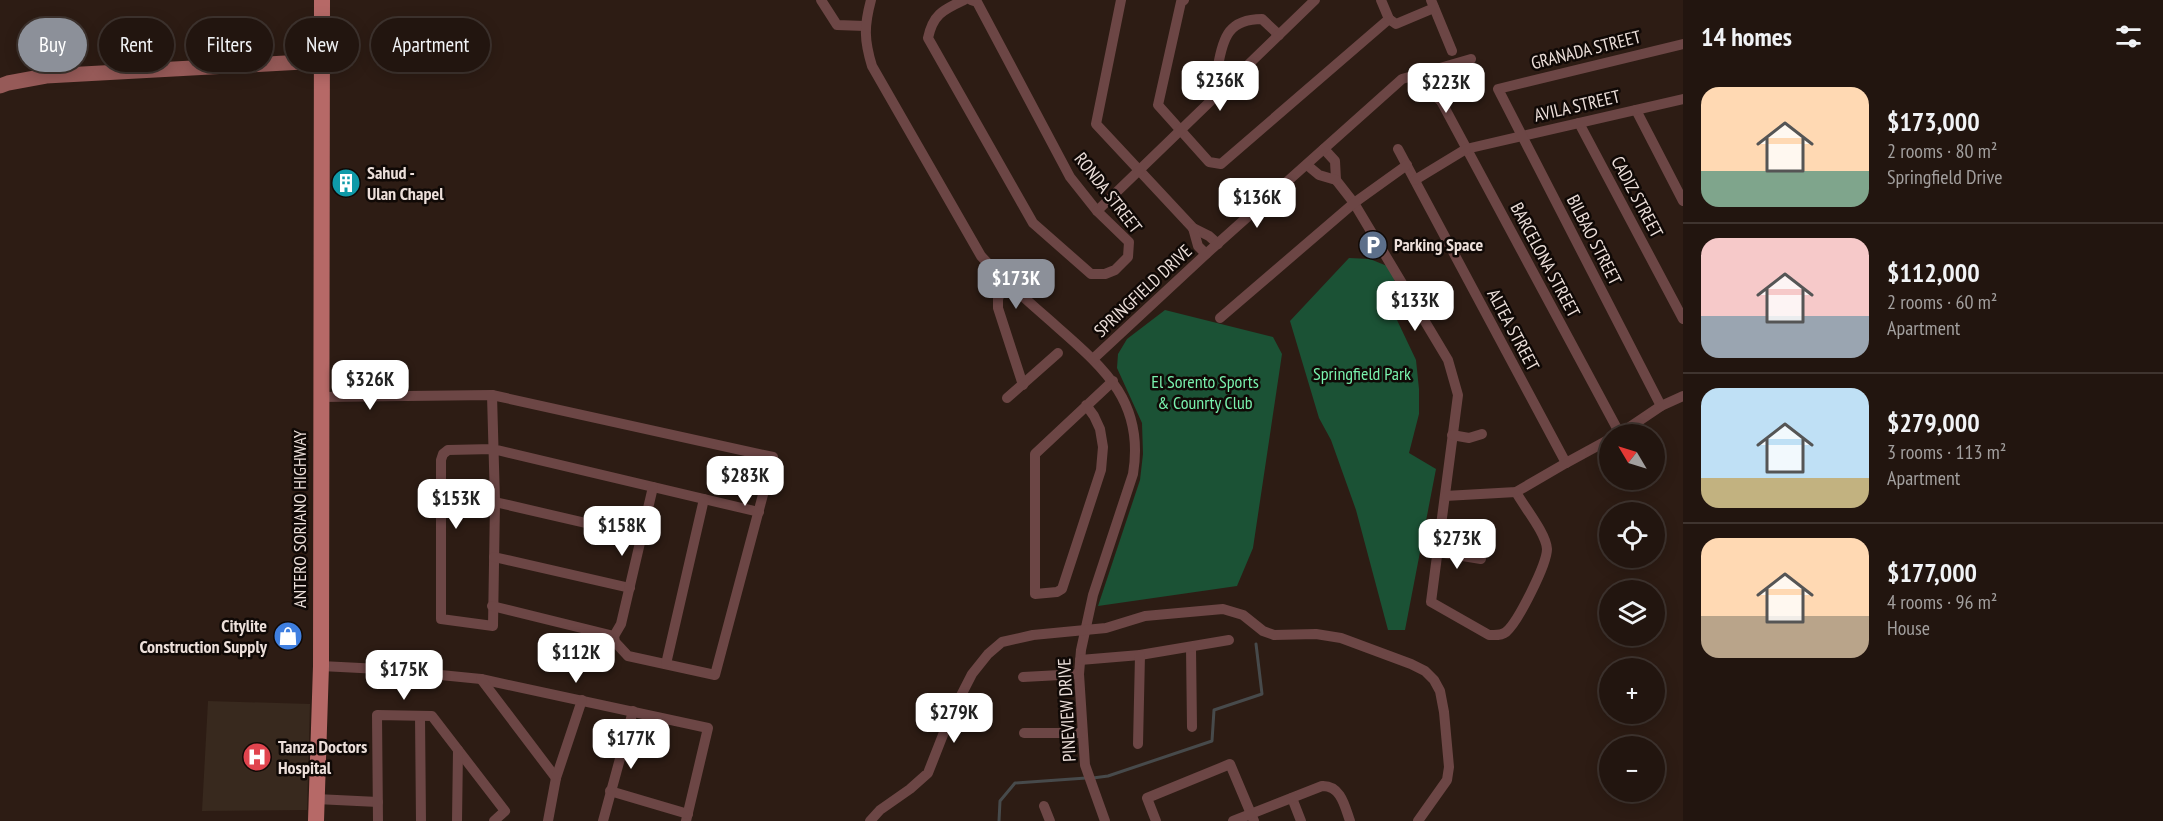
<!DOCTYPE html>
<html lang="en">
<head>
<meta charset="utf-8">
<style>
  body { margin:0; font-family:"PT Sans Narrow",sans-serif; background:#2a1e18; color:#f1f3f6; height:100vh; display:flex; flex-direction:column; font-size:22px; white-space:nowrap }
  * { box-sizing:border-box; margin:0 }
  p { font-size:20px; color:#a29f9e }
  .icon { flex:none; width:33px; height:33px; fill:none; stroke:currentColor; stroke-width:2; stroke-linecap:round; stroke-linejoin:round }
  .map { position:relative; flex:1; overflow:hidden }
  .details { display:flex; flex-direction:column; background:#22150f; width:480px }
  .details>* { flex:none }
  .guide { position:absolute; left:18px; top:18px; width:570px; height:54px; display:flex; gap:12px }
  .needle { width:39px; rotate:308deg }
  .tools { position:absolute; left:1599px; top:424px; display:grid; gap:12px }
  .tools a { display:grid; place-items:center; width:66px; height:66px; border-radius:50%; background:#22150f; box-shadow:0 3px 15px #0003,0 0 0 2px #3f342f; font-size:30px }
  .price { position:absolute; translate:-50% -51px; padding:0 14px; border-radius:12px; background:#fff; color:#222; font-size:20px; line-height:39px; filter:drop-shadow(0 2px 3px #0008) }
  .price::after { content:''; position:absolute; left:50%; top:36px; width:18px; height:14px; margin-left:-9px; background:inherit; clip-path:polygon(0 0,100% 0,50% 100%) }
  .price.on { background:#8c9099; color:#fff }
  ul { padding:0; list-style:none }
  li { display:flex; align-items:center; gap:18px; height:150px; padding:0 18px }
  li+li { border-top:2px solid #3f342f }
  li span { display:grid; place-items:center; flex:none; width:168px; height:120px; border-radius:18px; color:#555 }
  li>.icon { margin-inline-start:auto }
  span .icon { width:72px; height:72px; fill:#fffc; stroke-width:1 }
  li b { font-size:26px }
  h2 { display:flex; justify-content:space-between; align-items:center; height:72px; padding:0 18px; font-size:26px }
  .chip { padding:0 21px; border-radius:27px; background:#22150f; box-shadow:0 3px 15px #0003,0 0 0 2px #3f342f; font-size:21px; line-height:54px }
  .chip.on { background:#8c9099; color:#fff }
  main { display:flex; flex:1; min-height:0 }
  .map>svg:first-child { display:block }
  .medical { fill:#38291e }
  .green { fill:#1b5235 }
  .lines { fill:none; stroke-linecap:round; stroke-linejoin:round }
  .stream { stroke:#474a4b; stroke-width:3 }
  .street { stroke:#6c4645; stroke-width:10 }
  .secondary { stroke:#965a58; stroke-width:15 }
  .primary { stroke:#b66967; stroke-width:16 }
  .labels { text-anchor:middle; stroke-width:5; stroke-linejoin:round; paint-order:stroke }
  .street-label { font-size:18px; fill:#ecdfda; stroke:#100906 }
  .poi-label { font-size:18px; font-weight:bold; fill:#ecdfda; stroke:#100906; text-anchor:start }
  .park-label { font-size:18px; fill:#79f1ad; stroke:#100906 }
</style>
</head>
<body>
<main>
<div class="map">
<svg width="1683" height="821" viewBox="0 0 1683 821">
  <rect width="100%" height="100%" fill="#2d1c14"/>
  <path class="medical" d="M208 701 310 704 307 810 202 811Z"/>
  <g class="green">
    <path d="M1349 258 1370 259 1392 268 1397 294V320L1416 360 1419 389V414L1409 453 1436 469 1405 630H1388L1356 510 1331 440 1319 418 1290 321Z"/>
    <path d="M1165 310 1273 337 1282 354 1253 548 1237 586 1098 606 1140 480 1143 454 1142 423 1117 368 1118 354 1127 339Z"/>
  </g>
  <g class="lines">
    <g class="stream">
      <path d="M1093 778 1108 776 1212 741 1214 710 1262 694 1256 644"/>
      <path d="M999 821 1000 801 1015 783 1086 778"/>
    </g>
    <g class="street">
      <path d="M821 0 837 25 865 26"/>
      <path d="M871 0C864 26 864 40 872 66L981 256C1004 281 1030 303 1055 325 1104 368 1145 402 1133 474L1093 595 1081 650 1079 674 1085 765 1105 821"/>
      <path d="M964 0C943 10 933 14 928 38L1033 223 1091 274H1105L1115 270 1128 257 1129 242 1097 211 1070 177 977 2 971 0"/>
      <path d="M1121 0 1096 124 1193 228 1209 236 1218 244"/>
      <path d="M1184 0 1181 2 1158 105 1209 162 1221 164 1389 19 1396 24 1434 8"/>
      <path d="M1381 0 1389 19"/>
      <path d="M1431 0 1452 51"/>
      <path d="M1423 73 1430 92 1441 101 1445 88 1440 69"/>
      <path d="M1231 82 1218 66C1223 37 1229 19 1262 19L1279 35"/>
      <path d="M1441 101 1620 434"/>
      <path d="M1636 110 1683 201"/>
      <path d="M1579 123 1683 319"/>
      <path d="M1324 149 1335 161 1336 180 1354 203 1448 360 1458 395 1431 602 1489 635C1495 635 1501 636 1506 632 1518 622 1547 564 1547 549 1546 533 1524 507 1516 492"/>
      <path d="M1398 149 1566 463"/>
      <path d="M1307 165 1319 175 1336 180"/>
      <path d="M1415 180 1466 149 1683 99"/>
      <path d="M1097 211 1315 0"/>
      <path d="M1193 228 1198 246 1206 254"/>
      <path d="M1005 281 998 299V308L1023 385"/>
      <path d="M1220 318 1354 203 1407 165"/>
      <path d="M1093 359 1206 254 1402 79 1471 59"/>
      <path d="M492 395 495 502 493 626 441 619V460L443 454 448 450 493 449 759 512"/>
      <path d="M320 397 492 395 773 457 715 675 628 656 615 642 614 636 492 606"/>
      <path d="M1007 398 1058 353"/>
      <path d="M1086 405 1094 416 1100 429 1103 447 1101 470 1062 589 1057 592 1035 594V454L1113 381"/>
      <path d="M1661 406 1498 89 1683 44"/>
      <path d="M1452 435 1469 438 1482 434"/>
      <path d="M1618 435 1661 406 1683 396"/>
      <path d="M1445 496 1516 492 1566 463 1610 439"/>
      <path d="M495 502 642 536"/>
      <path d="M1438 552 1481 559"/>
      <path d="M494 557 630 588"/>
      <path d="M614 636 621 624 653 487"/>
      <path d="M1191 648 1192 727"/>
      <path d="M1080 660 1140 655 1229 640"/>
      <path d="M666 664 704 499"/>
      <path d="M321 666 380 669 481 679 708 728 686 821"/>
      <path d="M1023 677 1079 674"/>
      <path d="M481 679 556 778"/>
      <path d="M420 716 421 821"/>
      <path d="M1024 733H1082"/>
      <path d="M1138 744 1140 655"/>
      <path d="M610 791 688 814"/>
      <path d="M1292 798 1301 821"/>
      <path d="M316 799 378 802"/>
      <path d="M1044 806 1050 821"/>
      <path d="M378 821 377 715 432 716 505 811 494 821"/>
      <path d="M457 821 458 750"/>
      <path d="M548 821 556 778 582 700"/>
      <path d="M603 821 633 711"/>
      <path d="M870 821 880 810 910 789 928 773 950 717 972 674 988 654 1002 642 1033 635 1106 628 1145 616 1223 609 1243 615 1263 631 1274 635 1316 634 1341 638 1411 664 1425 671 1434 680 1440 691 1444 712 1449 767 1447 780 1418 821"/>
      <path d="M1156 821 1147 798 1230 764 1254 821"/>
      <path d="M1233 821 1322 786C1341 785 1345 807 1350 821"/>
    </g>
    <path class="secondary" d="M0 86 8 83 46 76 321 61"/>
    <path class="primary" d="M316 821 321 666 322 0"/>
  </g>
  <defs>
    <g id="building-disc" transform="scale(1.5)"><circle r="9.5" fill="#0f9aa8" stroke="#100906"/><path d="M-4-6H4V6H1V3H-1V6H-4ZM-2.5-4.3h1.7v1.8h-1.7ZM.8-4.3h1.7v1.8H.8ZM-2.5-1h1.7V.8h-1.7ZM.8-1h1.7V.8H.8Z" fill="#fff"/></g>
    <g id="parking-disc" transform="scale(1.5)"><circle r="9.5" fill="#5c6f8a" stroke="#100906"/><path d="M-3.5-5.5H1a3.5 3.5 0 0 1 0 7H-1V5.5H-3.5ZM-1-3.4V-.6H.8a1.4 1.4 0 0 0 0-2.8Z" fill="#fff"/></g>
    <g id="shop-disc" transform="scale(1.5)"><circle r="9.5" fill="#3f7fe0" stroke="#100906"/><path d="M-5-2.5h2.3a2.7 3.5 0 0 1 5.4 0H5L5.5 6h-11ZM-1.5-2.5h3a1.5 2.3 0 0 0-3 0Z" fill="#fff"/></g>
    <g id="hospital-disc" transform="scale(1.5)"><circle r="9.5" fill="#e0444e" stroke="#100906"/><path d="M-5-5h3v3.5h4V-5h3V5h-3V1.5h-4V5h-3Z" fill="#fff"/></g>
  </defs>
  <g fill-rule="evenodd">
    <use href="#building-disc" x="346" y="183"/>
    <use href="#parking-disc" x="1373" y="245"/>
    <use href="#shop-disc" x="288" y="636"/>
    <use href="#hospital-disc" x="257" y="757"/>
  </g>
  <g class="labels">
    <g class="street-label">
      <text transform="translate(1586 50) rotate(-14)" y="6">GRANADA STREET</text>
      <text transform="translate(1577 106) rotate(-13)" y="6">AVILA STREET</text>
      <text transform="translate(1108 193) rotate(52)" y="6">RONDA STREET</text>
      <text transform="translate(1637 197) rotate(62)" y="6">CADIZ STREET</text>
      <text transform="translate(1594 240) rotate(63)" y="6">BILBAO STREET</text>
      <text transform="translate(1545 260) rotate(62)" y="6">BARCELONA STREET</text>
      <text transform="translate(1143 291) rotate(-43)" y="6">SPRINGFIELD DRIVE</text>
      <text transform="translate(1513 330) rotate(62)" y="6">ALTEA STREET</text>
      <text transform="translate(300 519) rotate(-90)" y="6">ANTERO SORIANO HIGHWAY</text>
      <text transform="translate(1067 710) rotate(-93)" y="6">PINEVIEW DRIVE</text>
    </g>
    <g class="poi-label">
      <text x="367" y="179">Sahud -<tspan x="367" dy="21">Ulan Chapel</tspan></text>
      <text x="1394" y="251">Parking Space</text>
      <text x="267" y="632" text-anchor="end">Citylite<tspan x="267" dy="21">Construction Supply</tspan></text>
      <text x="278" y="753">Tanza Doctors<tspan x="278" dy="21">Hospital</tspan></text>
    </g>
    <g class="park-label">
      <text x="1362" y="380">Springfield Park</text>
      <text x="1205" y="388">El Sorento Sports<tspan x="1205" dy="21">&amp; Counrty Club</tspan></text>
    </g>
  </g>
</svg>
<div class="tools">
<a><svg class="needle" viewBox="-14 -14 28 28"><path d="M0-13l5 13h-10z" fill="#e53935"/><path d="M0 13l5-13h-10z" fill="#a29f9e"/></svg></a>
<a><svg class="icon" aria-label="locate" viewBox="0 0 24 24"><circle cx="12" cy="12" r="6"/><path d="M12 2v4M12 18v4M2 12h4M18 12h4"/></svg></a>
<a><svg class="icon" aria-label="layers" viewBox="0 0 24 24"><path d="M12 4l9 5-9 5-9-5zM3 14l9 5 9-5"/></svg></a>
<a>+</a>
<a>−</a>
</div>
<b class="price" style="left:1220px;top:112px">$236K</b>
<b class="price" style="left:1446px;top:114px">$223K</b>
<b class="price" style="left:1257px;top:229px">$136K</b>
<b class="price on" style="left:1016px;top:310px">$173K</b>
<b class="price" style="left:1415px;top:332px">$133K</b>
<b class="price" style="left:370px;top:411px">$326K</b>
<b class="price" style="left:745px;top:507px">$283K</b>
<b class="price" style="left:456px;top:530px">$153K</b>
<b class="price" style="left:622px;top:557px">$158K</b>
<b class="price" style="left:1457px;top:570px">$273K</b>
<b class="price" style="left:576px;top:684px">$112K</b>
<b class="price" style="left:404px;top:701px">$175K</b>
<b class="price" style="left:954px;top:744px">$279K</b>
<b class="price" style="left:631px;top:770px">$177K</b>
<div class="guide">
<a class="chip on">Buy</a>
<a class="chip">Rent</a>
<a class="chip">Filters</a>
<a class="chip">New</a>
<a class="chip">Apartment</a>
</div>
</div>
<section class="details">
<h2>14 homes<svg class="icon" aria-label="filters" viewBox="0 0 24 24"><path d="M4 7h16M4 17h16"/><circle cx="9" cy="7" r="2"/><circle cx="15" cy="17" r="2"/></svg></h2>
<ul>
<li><span style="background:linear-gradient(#ffd9b3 70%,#7fa58c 0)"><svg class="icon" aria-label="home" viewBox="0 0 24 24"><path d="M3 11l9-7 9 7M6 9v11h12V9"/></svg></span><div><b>$173,000</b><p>2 rooms · 80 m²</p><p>Springfield Drive</p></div></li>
<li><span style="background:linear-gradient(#f6c9c9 65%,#9aa5b1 0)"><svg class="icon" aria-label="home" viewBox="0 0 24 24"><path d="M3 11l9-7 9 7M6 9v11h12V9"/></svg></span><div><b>$112,000</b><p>2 rooms · 60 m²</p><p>Apartment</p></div></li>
<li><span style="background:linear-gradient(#bfe0f5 75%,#c2b280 0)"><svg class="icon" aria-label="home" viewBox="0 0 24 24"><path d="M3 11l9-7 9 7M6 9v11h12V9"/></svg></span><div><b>$279,000</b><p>3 rooms · 113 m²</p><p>Apartment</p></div></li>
<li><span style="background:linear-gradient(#ffd9b3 65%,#b9a48a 0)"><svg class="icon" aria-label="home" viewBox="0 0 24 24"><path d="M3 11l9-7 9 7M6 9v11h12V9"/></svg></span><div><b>$177,000</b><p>4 rooms · 96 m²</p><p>House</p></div></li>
</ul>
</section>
</main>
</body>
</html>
